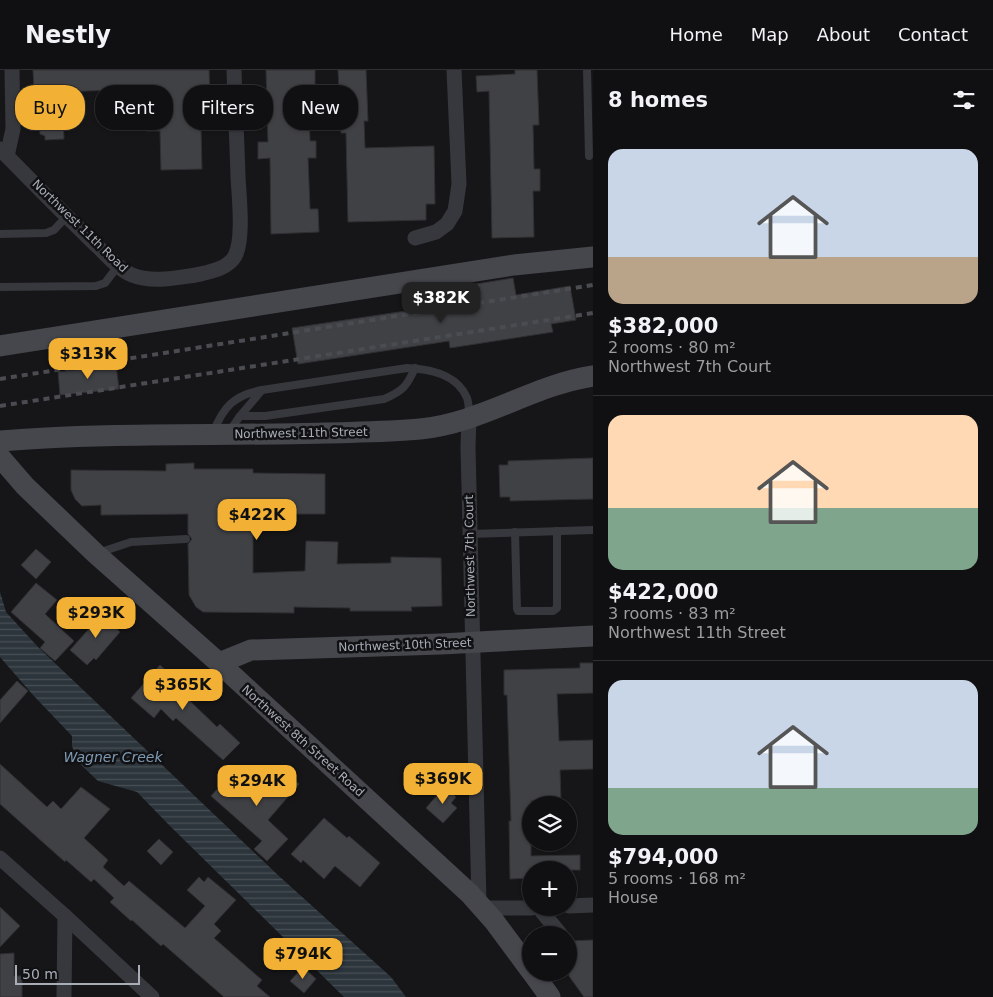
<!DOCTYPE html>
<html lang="en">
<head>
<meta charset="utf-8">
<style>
  body { margin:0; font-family:"DejaVu Sans",sans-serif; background:#19191b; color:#f1f3f6; height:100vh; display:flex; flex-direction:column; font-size:19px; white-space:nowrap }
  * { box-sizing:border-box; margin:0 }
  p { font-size:16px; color:#9c9d9f }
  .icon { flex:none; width:28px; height:28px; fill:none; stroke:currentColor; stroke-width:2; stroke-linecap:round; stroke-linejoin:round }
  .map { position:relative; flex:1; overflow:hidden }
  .details { display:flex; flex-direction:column; background:#101012; width:400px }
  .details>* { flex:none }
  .guide { position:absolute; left:15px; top:15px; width:475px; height:45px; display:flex; gap:10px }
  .tools { position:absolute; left:522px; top:726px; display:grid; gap:10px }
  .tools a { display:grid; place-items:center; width:55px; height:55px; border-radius:50%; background:#101012; box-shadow:0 1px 4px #0004,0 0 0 1px #303032; font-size:25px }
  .scale { position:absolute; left:15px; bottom:12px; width:125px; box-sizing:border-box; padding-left:5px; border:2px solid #a8adb8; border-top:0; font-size:14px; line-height:18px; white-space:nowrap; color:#a8adb8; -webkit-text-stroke:4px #111113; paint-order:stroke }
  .price { position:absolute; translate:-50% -42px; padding:0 11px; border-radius:10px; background:#f2b134; color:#111; font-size:16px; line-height:32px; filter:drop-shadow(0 1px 2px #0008) }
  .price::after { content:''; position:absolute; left:50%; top:30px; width:15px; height:11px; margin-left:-8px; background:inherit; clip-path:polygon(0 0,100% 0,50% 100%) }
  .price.active { background:#222; color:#fff }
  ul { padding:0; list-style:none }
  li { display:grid; align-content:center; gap:10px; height:265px; padding:0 15px }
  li+li { border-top:1px solid #303032 }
  li span { display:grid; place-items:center; height:155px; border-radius:15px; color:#555 }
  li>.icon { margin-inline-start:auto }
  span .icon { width:90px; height:90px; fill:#fffc; stroke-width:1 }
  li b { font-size:21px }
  h2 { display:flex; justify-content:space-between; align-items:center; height:60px; padding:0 15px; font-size:21px }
  .pill { padding:0 18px; border-radius:20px; background:#101012; box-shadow:0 1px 4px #0004,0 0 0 1px #303032; font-size:18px; line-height:45px }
  .pill.active { background:#f2b134; color:#111 }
  header { display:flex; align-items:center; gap:30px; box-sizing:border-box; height:70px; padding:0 25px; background:#101012; border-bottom:1px solid #303032 }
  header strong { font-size:24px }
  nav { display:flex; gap:28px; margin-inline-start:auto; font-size:18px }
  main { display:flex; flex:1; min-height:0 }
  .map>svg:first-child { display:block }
  .water { fill:url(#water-rules) }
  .building { fill:#404145; stroke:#303034 }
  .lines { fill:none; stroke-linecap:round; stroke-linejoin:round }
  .lane { stroke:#37383d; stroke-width:8 }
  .street { stroke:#37383d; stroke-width:15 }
  .secondary { stroke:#45474d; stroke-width:21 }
  .rail { stroke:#4a4c52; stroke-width:4; stroke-dasharray:6 5; stroke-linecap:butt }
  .labels { text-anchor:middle; stroke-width:5; stroke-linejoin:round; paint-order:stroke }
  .street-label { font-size:12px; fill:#a8adb8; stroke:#111113 }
  .water-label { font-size:14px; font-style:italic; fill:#7f9bb3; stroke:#111113 }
</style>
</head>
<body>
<header>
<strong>Nestly</strong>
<nav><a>Home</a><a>Map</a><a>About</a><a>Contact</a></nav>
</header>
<main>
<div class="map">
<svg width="593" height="927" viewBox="0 0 593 927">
  <defs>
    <pattern id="water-rules" width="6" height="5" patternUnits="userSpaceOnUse" patternTransform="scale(1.25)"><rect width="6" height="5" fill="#2c353c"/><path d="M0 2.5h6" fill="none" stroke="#485056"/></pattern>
  </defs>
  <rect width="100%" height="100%" fill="#161618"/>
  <path class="water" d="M0 522 6 542 38 577 280 807 391 907 406 927H344L169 755 137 722 98 711 78 692 72 676V666L33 625 0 587Z"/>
  <g class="building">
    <path d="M33 0H209L211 60H201L202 99 161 100 160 61H146V54H113L112 20 62 22 64 69 45 70V66L40 64 37 21H34Z"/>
    <path d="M266 0H315V21H308L310 71H316V88H308L310 139H318L319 162 271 164 270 88 258 89V72H268Z"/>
    <path d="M338 0H366L368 51H364L365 78 434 76 435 134H426V150L348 152 346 63H341Z"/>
    <path d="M515 0H537L539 55H533L534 99H540V121H533L534 167 492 168 489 21 477 22 476 6 515 4Z"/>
    <path d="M513 208 516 225 570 216 576 250 551 254 553 262 450 278 449 271 298 294 292 258 473 231 470 215Z"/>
    <path d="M116 295 119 319 60 325 58 302Z"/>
    <path d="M593 388V429L510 431V427H500L499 395H508V391Z"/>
    <path d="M194 393V399H253V403L325 404V444H253V503L305 501 306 471 338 472 337 494 391 493V487L441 488 442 536 411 537 412 541H350V538L294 537V543L203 542 196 537 189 525 188 474 192 469 188 464V444L101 445V435L82 436 75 429 71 420V400L166 401V394Z"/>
    <path d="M36 479 51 492 36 509 21 495Z"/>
    <path d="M36 513 57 530 45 544 74 571 55 591 40 578 45 572 11 542Z"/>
    <path d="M105 541 118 552 114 556 120 562 96 590 94 588 87 595 70 580Z"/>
    <path d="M580 593H593V623L557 624 559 671 593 670V699L560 700 561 731H531V786L580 785V800H531V808L510 809 509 751H511L507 625H504V600L580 598Z"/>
    <path d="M160 595 195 627 190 631 217 657 220 654 240 673 223 690 176 648 173 651 161 639 154 648 131 628Z"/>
    <path d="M17 611 28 621 0 653V630Z"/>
    <path d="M0 694 47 737 53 731 61 739 81 717 110 739 84 768 108 790 103 797 124 816 129 811 185 858 205 836 187 820 199 807 204 812 208 807 236 830 214 854 221 861 214 868 262 910 257 916 270 927H224L163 874 161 876 132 850 131 851 110 832 114 828 94 809 91 812 66 790 65 792 0 734Z"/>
    <path d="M236 698 264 722 283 701 299 714 268 750 288 769 267 791 254 779 262 771 211 726Z"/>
    <path d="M445 716 456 727 451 733 457 738 443 753 426 738Z"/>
    <path d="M324 748 347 768 349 766 380 793 360 817 335 796 324 809 303 790 301 793 291 784Z"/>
    <path d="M159 769 173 782 161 795 147 781Z"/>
    <path d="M0 837 20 856 0 877Z"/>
    <path d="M593 870V927H584L569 906V871Z"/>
    <path d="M14 883V906H22V927H0V884Z"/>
    <path d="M303 897 316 909 304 923 290 911Z"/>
  </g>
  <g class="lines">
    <g class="lane">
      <path d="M587 0 589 86"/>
      <path d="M0 164 46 163 54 160 66 147"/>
      <path d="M0 217 96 216 105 213 118 196"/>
      <path d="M240 346 262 320 407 298C430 299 457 304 467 328 469 333 469 341 469 347"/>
      <path d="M229 362 240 346H265L384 329C403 321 407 316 415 298"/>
      <path d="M213 363C223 337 234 325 262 320"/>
      <path d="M515 462 517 539 518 541H553L557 538V461"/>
      <path d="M470 464 593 460"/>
      <path d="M98 483 131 472 186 469"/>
    </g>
    <g class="street">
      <path d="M0 79C32 112 64 144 97 176 107 185 119 200 132 205 152 213 175 208 196 205 209 202 228 199 235 186 244 169 239 126 238 107 237 71 235 36 234 0"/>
      <path d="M7 86 13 59 12 0"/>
      <path d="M415 168 436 162 447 154 455 141 459 114 454 0"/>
      <path d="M469 349 468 377 479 833"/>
      <path d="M0 788 65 846 152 927"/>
      <path d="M569 836 593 835"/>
      <path d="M483 838H532"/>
      <path d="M539 838 561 865"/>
      <path d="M64 927 65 846"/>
    </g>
    <g class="secondary">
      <path d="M0 276 514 195 593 187"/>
      <path d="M0 371C108 362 217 366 325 363 357 362 389 362 420 359 482 353 533 315 593 306"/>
      <path d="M0 387 25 416 96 484 219 593 470 824 494 851 531 901"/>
      <path d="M219 593 251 580 441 574 593 566"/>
      <path d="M532 902 550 927"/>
    </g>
    <g class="rail">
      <path d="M0 309 593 215"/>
      <path d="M0 336 593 243"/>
    </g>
  </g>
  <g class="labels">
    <g class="street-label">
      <text transform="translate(80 156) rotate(44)" y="4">Northwest 11th Road</text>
      <text transform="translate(301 363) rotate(-1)" y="4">Northwest 11th Street</text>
      <text transform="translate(470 486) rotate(-91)" y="4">Northwest 7th Court</text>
      <text transform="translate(405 575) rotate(-2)" y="4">Northwest 10th Street</text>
      <text transform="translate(303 671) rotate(42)" y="4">Northwest 8th Street Road</text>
    </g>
    <g class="water-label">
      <text x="113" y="692">Wagner Creek</text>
    </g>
  </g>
</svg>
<div class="tools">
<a><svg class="icon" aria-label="layers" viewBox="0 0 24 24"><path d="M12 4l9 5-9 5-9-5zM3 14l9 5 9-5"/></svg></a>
<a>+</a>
<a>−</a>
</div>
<div class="scale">50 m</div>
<b class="price active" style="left:441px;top:254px">$382K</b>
<b class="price" style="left:88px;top:310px">$313K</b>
<b class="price" style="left:257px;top:471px">$422K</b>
<b class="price" style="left:96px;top:569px">$293K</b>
<b class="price" style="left:183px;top:641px">$365K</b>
<b class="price" style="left:443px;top:735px">$369K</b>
<b class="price" style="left:257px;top:737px">$294K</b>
<b class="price" style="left:303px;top:910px">$794K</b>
<div class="guide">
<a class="pill active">Buy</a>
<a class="pill">Rent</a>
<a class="pill">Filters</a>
<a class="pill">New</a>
</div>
</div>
<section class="details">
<h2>8 homes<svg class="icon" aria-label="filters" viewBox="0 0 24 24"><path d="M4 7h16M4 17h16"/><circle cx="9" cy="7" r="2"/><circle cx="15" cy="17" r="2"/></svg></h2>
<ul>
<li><span style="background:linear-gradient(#c9d6e8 70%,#b9a48a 0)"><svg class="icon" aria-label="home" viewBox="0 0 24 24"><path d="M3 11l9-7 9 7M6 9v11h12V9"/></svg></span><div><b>$382,000</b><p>2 rooms · 80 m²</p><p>Northwest 7th Court</p></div></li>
<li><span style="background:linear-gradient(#ffd9b3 60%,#7fa58c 0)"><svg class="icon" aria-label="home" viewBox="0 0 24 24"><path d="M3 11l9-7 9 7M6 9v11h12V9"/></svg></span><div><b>$422,000</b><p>3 rooms · 83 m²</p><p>Northwest 11th Street</p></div></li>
<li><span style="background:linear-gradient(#c9d6e8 70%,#7fa58c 0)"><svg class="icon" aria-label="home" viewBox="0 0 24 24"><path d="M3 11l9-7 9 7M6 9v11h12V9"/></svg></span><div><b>$794,000</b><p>5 rooms · 168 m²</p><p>House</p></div></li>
</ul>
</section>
</main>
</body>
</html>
